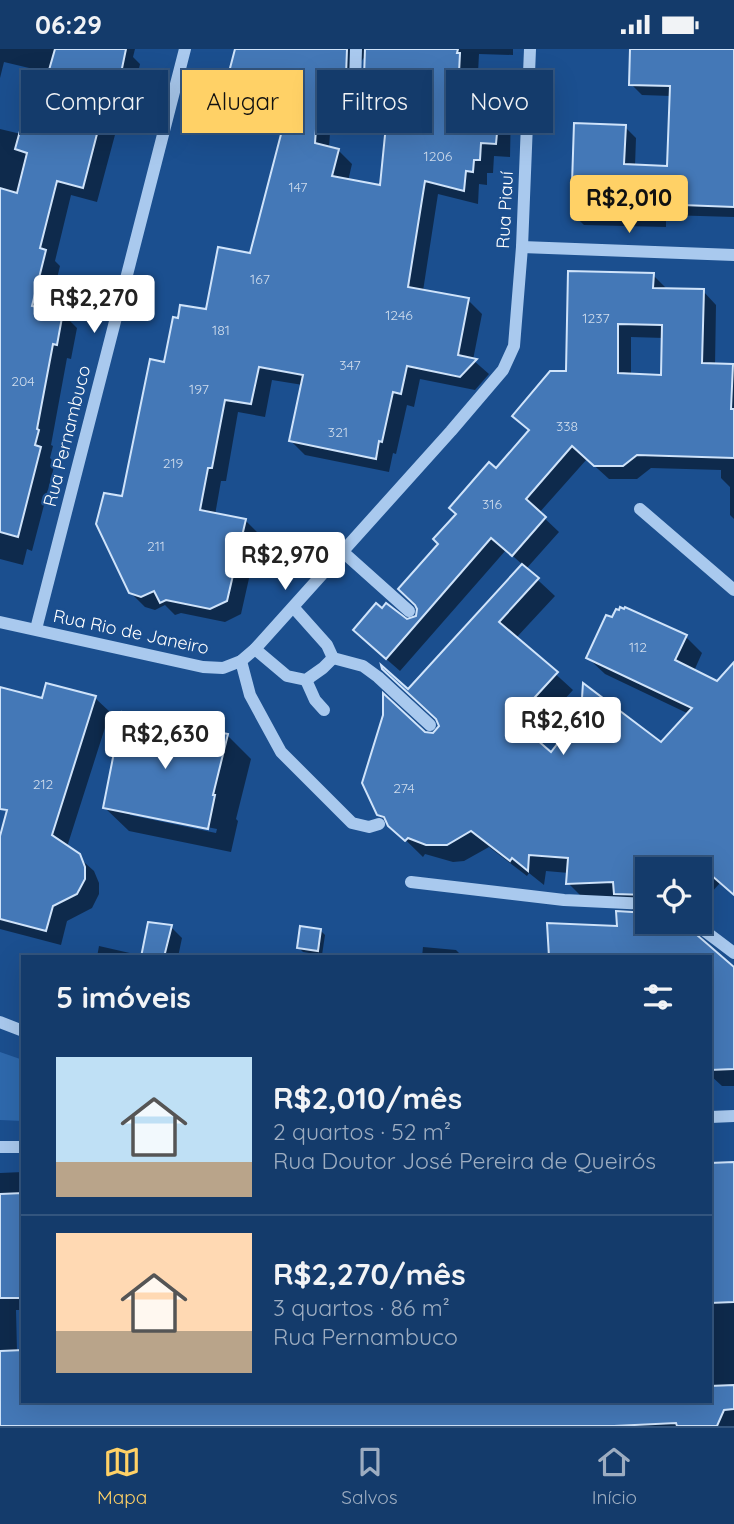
<!DOCTYPE html>
<html lang="pt">
<head>
<meta charset="utf-8">
<style>
  body { margin:0; font-family:Quicksand,sans-serif; background:#1d4271; color:#f1f3f6; height:100vh; display:flex; flex-direction:column; font-size:26px; white-space:nowrap }
  * { box-sizing:border-box; margin:0 }
  p { font-size:23px; color:#9dadc1 }
  .icon { flex:none; width:38px; height:38px; fill:none; stroke:currentColor; stroke-width:2; stroke-linecap:round; stroke-linejoin:round }
  .map { position:relative; flex:1; overflow:hidden }
  .details { position:absolute; left:21px; top:906px; width:691px; height:448px; display:flex; flex-direction:column; background:#143b6b; border-radius:0px; box-shadow:0 7px 28px #0002,0 0 0 2px #33557e }
  .details>* { flex:none }
  .top-card { position:absolute; left:21px; top:21px; width:693px; height:63px; display:flex; gap:14px }
  .fabs { position:absolute; left:635px; top:808px; display:grid; gap:14px }
  .fabs a { display:grid; place-items:center; width:77px; height:77px; border-radius:0px; background:#143b6b; box-shadow:0 7px 28px #0002,0 0 0 2px #33557e; font-size:35px }
  .price { position:absolute; translate:-50% -60px; padding:0 16px; border-radius:7px; background:#fff; color:#222; font-size:23px; line-height:46px; filter:drop-shadow(0 2px 4px #0008) }
  .price::after { content:''; position:absolute; left:50%; top:42px; width:21px; height:16px; margin-left:-10px; background:inherit; clip-path:polygon(0 0,100% 0,50% 100%) }
  .price.active { background:#ffd166; color:#111 }
  ul { padding:0; list-style:none }
  li { display:flex; align-items:center; gap:21px; height:175px; padding:0 35px }
  li+li { border-top:2px solid #33557e }
  li span { display:grid; place-items:center; flex:none; width:196px; height:140px; border-radius:0px; color:#555 }
  li>.icon { margin-inline-start:auto }
  span .icon { width:84px; height:84px; fill:#fffc; stroke-width:1 }
  li b { font-size:30px }
  h2 { display:flex; justify-content:space-between; align-items:center; height:84px; padding:0 35px; font-size:30px }
  .pill { padding:0 24px; border-radius:0px; background:#143b6b; box-shadow:0 7px 28px #0002,0 0 0 2px #33557e; font-size:24px; line-height:63px }
  .pill.active { background:#ffd166; color:#111 }
  .status { display:flex; justify-content:space-between; align-items:center; height:49px; padding:0 35px; background:#143b6b; direction:ltr }
  .status svg { height:19px; fill:currentColor }
  .menu { display:flex; justify-content:space-around; align-items:center; height:98px; border-top:2px solid #33557e; background:#143b6b; font-size:19px; color:#9dadc1 }
  .menu a { display:grid; justify-items:center; gap:4px }
  .menu .active { color:#ffd166 }
  .map>svg:first-child { display:block }
  .green { fill:#2e69ad }
  .shadow { fill:#0007; fill-rule:evenodd }
  .building { fill:#4478b7; stroke:#cfe3fa; stroke-width:2; fill-rule:evenodd }
  .lines { fill:none; stroke-linecap:round; stroke-linejoin:round }
  .minor { stroke:#a9c9ee; stroke-width:12 }
  .labels { text-anchor:middle; stroke-width:5; stroke-linejoin:round; paint-order:stroke }
  .number-label { font-size:14px; fill:#d0dded }
  .street-label { font-size:18px; fill:#fff; stroke:#1b4f8f }
</style>
</head>
<body>
<div class="status"><b>06:29</b><svg viewBox="0 0 49 12"><path d="M0 12V9h3v3zM5 12V6h3v6zM10 12V3h3v9zM15 12V0h3v12zM26 1h20v11H26zM47 4h2v5h-2z"/></svg></div>
<div class="map">
<svg width="734" height="1377" viewBox="0 0 734 1377">
  <rect width="100%" height="100%" fill="#1b4f8f"/>
  <path class="green" d="M0 1003 23 1011V1072L0 1071Z"/>
  <g class="shadow">
    <path d="M0 0H135L133 8 140 15 134 42 127 41 97 153 71 146 55 212 60 217 49 262 62 264 77 279 71 310 67 309 51 396 53 397 50 409 55 414 32 502 27 500 23 516 0 510V80L21 85 41 58 50 24 4 13 0 29Z"/>
    <path d="M236 0H513V6L479 5 477 43 497 44 511 57 510 108 494 107 493 124H487V136L479 135 478 155 438 145 423 242 468 251 482 265 473 311 489 325 475 341 420 330 414 358 407 356 396 405 393 404 389 423 305 406 291 392 303 336 272 331 265 368 238 363 226 432H221L215 466 245 471 259 485 241 565 225 573 181 564 175 566 165 556 155 561 145 558 130 543 123 449 165 315 251 206 283 83 259 81 245 68 247 62 238 60 225 46ZM366 6V27L374 35 372 73 387 87 382 138 348 132 352 115 338 101 329 99 333 38 360 40V14Z"/>
    <path d="M632 0H734V168L666 166V178L584 176 573 165 625 78 636 89 635 117 669 119 671 47 642 46 631 35Z"/>
    <path d="M653 226 667 240 703 242 716 256 715 317H734V470L730 466V438L721 429V421L651 419 637 430H609L587 410 539 464 559 483 526 520 555 547 516 589 573 641 530 688 551 706 661 696 689 665 605 625 588 609 686 588 702 604 694 622 717 634 734 618V846L720 834 700 856V821H648V873H684L681 876 734 921V1037H722L710 1026V908H550L549 876 619 878 645 865V862L633 861 621 849 585 851 568 834 569 824 546 822 544 836 529 824 527 827 489 798 464 812 453 813 425 805 423 808 379 765 424 684 434 686 441 678 438 671 408 642 523 516 506 501 400 622 368 594 406 572 417 569 441 495 496 421 530 382 514 367 567 324ZM631 288 664 289 663 327 631 326Z"/>
    <path d="M0 639 43 651 95 649 110 663 67 798 94 822 99 834V845L92 859 67 872 61 896 0 880V784L7 786 26 715 0 709Z"/>
    <path d="M227 686 251 710 236 770 238 772 231 803 129 782 105 759ZM130 763 217 780 216 784 130 766Z"/>
    <path d="M171 878 182 889 178 908H97L99 897 143 907Z"/>
    <path d="M321 882 325 886 322 906 303 903 299 899Z"/>
    <path d="M423 898 456 901 463 908H422Z"/>
    <path d="M734 1114V1377H0V1124L23 1123V1261H16L17 1303 23 1353H710V1116Z"/>
  </g>
  <g class="building">
    <path d="M55 0H126L120 29 112 27 83 139 57 132 40 199 46 201 32 257 63 263 57 296 53 295 37 380 39 381 35 396 41 398 18 488 0 483V139L17 144 27 104 15 100 28 53 39 56Z"/>
    <path d="M235 0H347L346 27 320 25 315 94 339 100 332 127 380 136 386 76 371 74 372 29 364 28 365 0H458L457 4H460L459 24H464V40L498 42 497 84 496 95 481 94 480 111H474L473 123 466 122 464 142 425 132 408 238 469 249 458 306 477 310 460 328 407 317 401 345 393 343 382 393 379 392 376 410 289 392 303 326 259 318 251 355 225 351 212 419H208L200 461 246 470 227 552 210 560 166 551 160 554 154 542 141 548 129 544 96 475 104 444 122 447 150 310 164 313 173 268 178 269 180 256 206 260 218 198 250 204 285 70 243 68 247 53 223 46Z"/>
    <path d="M630 0H734V158L656 155 655 168 571 165 574 74 626 76 624 115 667 117 670 37 629 36Z"/>
    <path d="M568 222 654 224 653 239 704 240 702 314 733 315 731 360H734V409L637 406 623 417H594L572 397 526 450 546 468 512 507 491 489 386 610 353 581 376 554 382 559 386 554 407 570 416 567 417 560 415 556 398 540 438 495 433 490 456 465 449 459 489 413 496 419 529 381 512 367 550 322H566ZM618 275 662 276 661 326 618 324Z"/>
    <path d="M522 515 539 529 499 573 558 623 514 671 551 703 581 664 583 634 661 693 692 659 586 609 606 566 612 568 616 560 619 561 620 558 624 560 625 558 687 586 675 611 717 632 734 613V846L703 819 648 821V846L614 845 613 833 566 835 568 809 529 806 528 822 512 809 510 812 471 782 447 796H426L408 789 405 792 388 777 384 768 377 766 362 734 383 666V644L425 683 433 684 439 677 436 670 382 620 381 616 408 640Z"/>
    <path d="M46 634 96 647 52 786 80 805 85 818V830L77 845 53 857 46 882 0 870V787L7 761 0 760V638L42 649Z"/>
    <path d="M122 663 228 685 213 746H215L208 780 103 759Z"/>
    <path d="M616 862 648 864V873H682L734 918V1020L710 1021V908H549L547 874 617 877Z"/>
    <path d="M148 873 172 876 164 908H141Z"/>
    <path d="M300 877 321 880 318 902 297 899Z"/>
    <path d="M734 1113V1253L710 1254V1114Z"/>
    <path d="M23 1144V1249H0V1145Z"/>
    <path d="M23 1301V1353H710V1337L734 1336V1360L724 1361 717 1377H677L676 1374 614 1377H0V1302Z"/>
  </g>
  <g class="lines">
    <g class="minor">
      <path d="M354 68 356 0"/>
      <path d="M522 198 734 206"/>
      <path d="M640 460 734 541"/>
      <path d="M343 503 409 562"/>
      <path d="M294 559 327 596 333 609 363 617 378 628 430 676"/>
      <path d="M0 573 203 618 223 619 241 612 255 600 451 382 503 321 514 297 522 198 530 0"/>
      <path d="M36 580 185 0"/>
      <path d="M255 600 287 627 306 631 323 619 333 609"/>
      <path d="M241 612 250 646 281 703 352 774 369 778 379 775"/>
      <path d="M306 631 315 651 324 661"/>
      <path d="M411 833 564 851 648 855"/>
      <path d="M693 873 734 904"/>
      <path d="M0 973 23 982"/>
      <path d="M710 1068 734 1067"/>
      <path d="M0 1098H23"/>
    </g>
  </g>
  <g class="labels">
    <g class="number-label">
      <text x="438" y="112">1206</text>
      <text x="298" y="143">147</text>
      <text x="260" y="235">167</text>
      <text x="399" y="271">1246</text>
      <text x="596" y="274">1237</text>
      <text x="221" y="286">181</text>
      <text x="350" y="321">347</text>
      <text x="23" y="337">204</text>
      <text x="199" y="345">197</text>
      <text x="567" y="382">338</text>
      <text x="338" y="388">321</text>
      <text x="173" y="419">219</text>
      <text x="492" y="460">316</text>
      <text x="156" y="502">211</text>
      <text x="638" y="603">112</text>
      <text x="43" y="740">212</text>
      <text x="404" y="744">274</text>
    </g>
    <g class="street-label">
      <text transform="translate(505 161) rotate(-87)" y="6">Rua Piauí</text>
      <text transform="translate(67 387) rotate(-76)" y="6">Rua Pernambuco</text>
      <text transform="translate(131 583) rotate(12)" y="6">Rua Rio de Janeiro</text>
    </g>
  </g>
</svg>
<div class="fabs">
<a><svg class="icon" aria-label="locate" viewBox="0 0 24 24"><circle cx="12" cy="12" r="6"/><path d="M12 2v4M12 18v4M2 12h4M18 12h4"/></svg></a>
</div>
<b class="price active" style="left:629px;top:186px">R$2,010</b>
<b class="price" style="left:94px;top:286px">R$2,270</b>
<b class="price" style="left:285px;top:543px">R$2,970</b>
<b class="price" style="left:563px;top:708px">R$2,610</b>
<b class="price" style="left:165px;top:722px">R$2,630</b>
<div class="top-card">
<a class="pill">Comprar</a>
<a class="pill active">Alugar</a>
<a class="pill">Filtros</a>
<a class="pill">Novo</a>
</div>
<section class="details">
<h2>5 imóveis<svg class="icon" aria-label="filters" viewBox="0 0 24 24"><path d="M4 7h16M4 17h16"/><circle cx="9" cy="7" r="2"/><circle cx="15" cy="17" r="2"/></svg></h2>
<ul>
<li><span style="background:linear-gradient(#bfe0f5 75%,#b9a48a 0)"><svg class="icon" aria-label="home" viewBox="0 0 24 24"><path d="M3 11l9-7 9 7M6 9v11h12V9"/></svg></span><div><b>R$2,010/mês</b><p>2 quartos · 52 m²</p><p>Rua Doutor José Pereira de Queirós</p></div></li>
<li><span style="background:linear-gradient(#ffd9b3 70%,#b9a48a 0)"><svg class="icon" aria-label="home" viewBox="0 0 24 24"><path d="M3 11l9-7 9 7M6 9v11h12V9"/></svg></span><div><b>R$2,270/mês</b><p>3 quartos · 86 m²</p><p>Rua Pernambuco</p></div></li>
</ul>
</section>
</div>
<nav class="menu">
<a class="active"><svg class="icon" aria-label="map" viewBox="0 0 24 24"><path d="M3 6l6-2 6 2 6-2v14l-6 2-6-2-6 2zM9 4v14M15 6v14"/></svg>Mapa</a>
<a><svg class="icon" aria-label="saved" viewBox="0 0 24 24"><path d="M7 4h10v16l-5-4-5 4z"/></svg>Salvos</a>
<a><svg class="icon" aria-label="home" viewBox="0 0 24 24"><path d="M3 11l9-7 9 7M6 9v11h12V9"/></svg>Início</a>
</nav>
</body>
</html>
